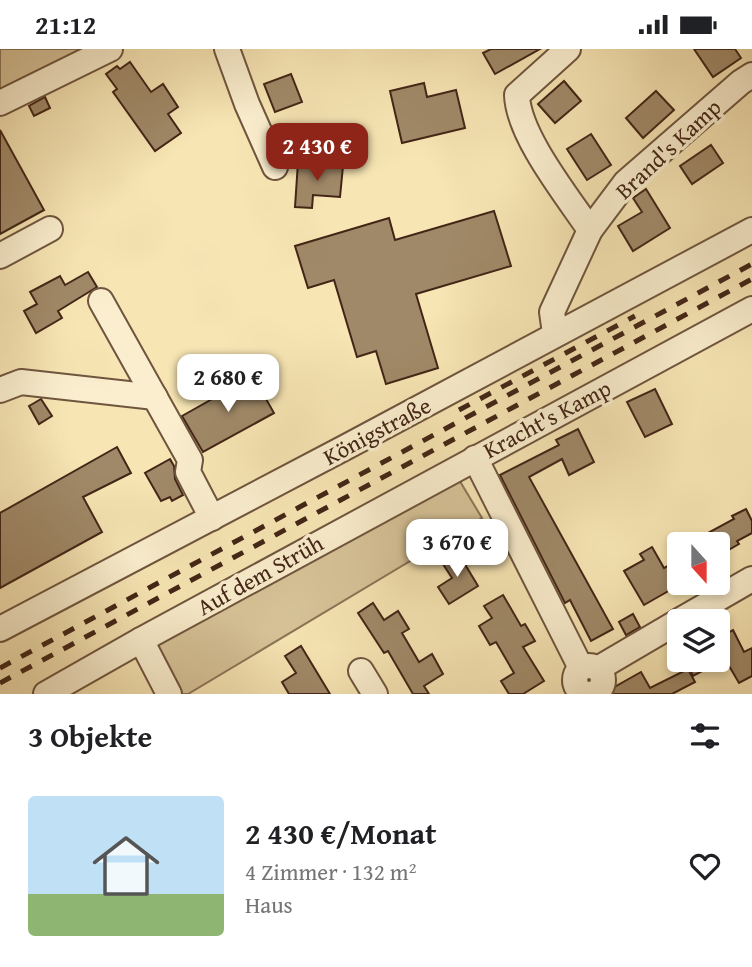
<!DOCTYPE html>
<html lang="de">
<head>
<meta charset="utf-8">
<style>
  body { margin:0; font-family:"Gentium Book Plus",serif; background:#f6f6f6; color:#202124; height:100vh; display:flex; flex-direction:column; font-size:26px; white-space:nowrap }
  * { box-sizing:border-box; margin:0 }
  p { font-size:23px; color:#757577 }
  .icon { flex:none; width:38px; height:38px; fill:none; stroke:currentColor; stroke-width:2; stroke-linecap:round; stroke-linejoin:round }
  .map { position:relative; height:645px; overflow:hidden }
  .drawer { display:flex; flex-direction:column; background:#fff; flex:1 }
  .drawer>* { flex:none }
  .needle { width:46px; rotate:159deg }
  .fabs { position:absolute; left:667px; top:483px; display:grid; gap:14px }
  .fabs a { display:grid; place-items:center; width:63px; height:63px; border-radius:7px; background:#fff; box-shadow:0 4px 10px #0003; font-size:35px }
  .price { position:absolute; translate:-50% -60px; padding:0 16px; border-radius:14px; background:#fff; color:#222; font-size:23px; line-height:46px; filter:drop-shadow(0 2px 4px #0008) }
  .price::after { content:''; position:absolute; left:50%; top:42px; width:21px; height:16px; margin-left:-10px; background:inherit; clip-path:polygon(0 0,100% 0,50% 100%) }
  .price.on { background:#8f2418; color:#fff }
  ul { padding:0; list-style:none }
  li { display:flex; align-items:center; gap:21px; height:175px; padding:0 28px }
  li span { display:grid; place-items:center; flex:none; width:196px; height:140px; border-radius:7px; color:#555 }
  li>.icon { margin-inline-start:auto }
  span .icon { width:84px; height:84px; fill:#fffc; stroke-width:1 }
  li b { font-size:30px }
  h2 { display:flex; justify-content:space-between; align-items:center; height:84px; padding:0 28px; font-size:30px }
  .status { display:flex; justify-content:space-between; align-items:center; height:49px; padding:0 35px; background:#fff; direction:ltr }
  .status svg { height:19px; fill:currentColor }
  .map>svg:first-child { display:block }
  .green { fill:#d8c499; stroke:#8d7458; stroke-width:2 }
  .building { fill:#a08968; stroke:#422516; stroke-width:2 }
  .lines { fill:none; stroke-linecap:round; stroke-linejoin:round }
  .minor-casing { stroke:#6f553e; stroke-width:28 }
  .minor { stroke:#faeece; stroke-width:24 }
  .rail { stroke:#422516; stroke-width:5; stroke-dasharray:12 12; stroke-linecap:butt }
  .labels { text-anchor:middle; stroke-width:7; stroke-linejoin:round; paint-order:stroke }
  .street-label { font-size:23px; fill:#422516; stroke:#faeece }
</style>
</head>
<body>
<div class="status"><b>21:12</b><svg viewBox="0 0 49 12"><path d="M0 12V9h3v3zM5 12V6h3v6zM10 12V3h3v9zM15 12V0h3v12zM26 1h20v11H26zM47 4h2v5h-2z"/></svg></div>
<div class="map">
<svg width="752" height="645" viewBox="0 0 752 645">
  <rect width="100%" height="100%" fill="#f7e5b4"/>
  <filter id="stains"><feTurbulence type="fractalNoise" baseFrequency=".00286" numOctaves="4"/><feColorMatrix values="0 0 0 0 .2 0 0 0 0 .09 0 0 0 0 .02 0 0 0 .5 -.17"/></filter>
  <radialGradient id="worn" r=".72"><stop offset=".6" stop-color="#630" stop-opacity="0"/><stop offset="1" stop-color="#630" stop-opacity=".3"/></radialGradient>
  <g class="green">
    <path d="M0 0H95L0 47Z"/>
    <path d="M449 414 482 469 188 645H160L130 594Z"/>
  </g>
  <g class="building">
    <path d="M491 0H540L495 25 483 4Z"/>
    <path d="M694 0H735L741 9 713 28Z"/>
    <path d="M130 13 151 43 163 35 178 58 168 65 181 84 155 102 113 43 117 40 106 25 117 17 120 20Z"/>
    <path d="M291 25 302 53 275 63 264 35Z"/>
    <path d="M564 32 581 52 555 74 538 55Z"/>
    <path d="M424 34 427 48 456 41 465 79 402 94 390 42Z"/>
    <path d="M656 42 674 61 643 89 626 69Z"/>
    <path d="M45 48 50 59 34 67 29 57Z"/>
    <path d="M0 81 44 161 0 185Z"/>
    <path d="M591 85 611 116 587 131 567 100Z"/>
    <path d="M711 96 723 114 692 135 680 117Z"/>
    <path d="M298 113 343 117 340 148 313 146 312 159 295 158Z"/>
    <path d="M646 140 670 179 633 202 618 177 642 163 633 149Z"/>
    <path d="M494 162 511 217 416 245 438 319 386 335 376 302 357 308 334 231 308 239 295 197 389 169 395 191Z"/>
    <path d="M88 223 97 238 58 262 62 269 36 284 24 262 37 255 30 243 60 227 65 236Z"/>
    <path d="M253 327 274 364 203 403 182 367Z"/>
    <path d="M655 340 672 375 645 388 627 353Z"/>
    <path d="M41 350 52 367 39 375 29 357Z"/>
    <path d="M578 380 594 413 569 426 562 410 529 428 613 580 591 592 570 551 565 554 500 426 559 396 556 391Z"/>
    <path d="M117 398 131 424 83 448 102 483 0 539V464Z"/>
    <path d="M170 410 174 417 175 430 183 446 172 452 170 448 161 452 145 424Z"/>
    <path d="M746 460 752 472V484L737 492 739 495 718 507V495H710L704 486 734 470 732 467Z"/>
    <path d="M652 498 664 519 679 510V536L644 556 624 522 644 511 640 505Z"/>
    <path d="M457 502 478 537 449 555 438 538 452 529 441 512Z"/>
    <path d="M503 546 521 577 525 575 535 592 523 598 544 632 523 645H509L501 632 514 624 496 593 490 596 479 577 492 569 484 557Z"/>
    <path d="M373 554 384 571 398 562 409 580 402 584 419 613 432 605 443 625 424 637 429 645H413L388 602 384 604 358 564Z"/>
    <path d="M633 565 640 578 626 586 619 573Z"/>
    <path d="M733 581 744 603 752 599V627L739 634 725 610 693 627 685 611H718V589Z"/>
    <path d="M301 597 330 645H289L282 633 296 624 285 607Z"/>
    <path d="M688 620 695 633 672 645H602L641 623 650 639Z"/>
  </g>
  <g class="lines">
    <g class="minor-casing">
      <g id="minor">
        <path d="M227 0 247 55 275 118"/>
        <path d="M568 0 517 46C518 86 567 147 590 181"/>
        <path d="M0 54 110 0"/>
        <path d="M0 207 50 180"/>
        <path d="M101 252 190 411 188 423 212 469"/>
        <path d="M555 284 552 263 590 181 626 133 741 33 752 26"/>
        <path d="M0 341 21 333 155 348"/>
        <path d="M475 409 581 619"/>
        <path d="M679 572 752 530"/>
        <path d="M0 580 346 398 752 181"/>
        <path d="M141 591 169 645"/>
        <circle cx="589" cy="631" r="14"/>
        <path d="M599 619 679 572"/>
        <path d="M361 622 375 645"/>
        <path d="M46 645 141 591 752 260"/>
      </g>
    </g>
    <use href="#minor" class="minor"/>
    <g class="rail">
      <path d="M459 361 635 267"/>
      <path d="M0 619 752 215"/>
      <path d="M0 634 752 230"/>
    </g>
  </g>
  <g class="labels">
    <g class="street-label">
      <text transform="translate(668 100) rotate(-43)" y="8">Brand's Kamp</text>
      <text transform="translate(547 370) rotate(-28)" y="8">Kracht's Kamp</text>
      <text transform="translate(377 382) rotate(-28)" y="8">Königstraße</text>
      <text transform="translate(260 526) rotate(-29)" y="8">Auf dem Strüh</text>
    </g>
  </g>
  <rect width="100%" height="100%" filter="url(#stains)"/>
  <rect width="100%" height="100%" fill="url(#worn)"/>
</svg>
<div class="fabs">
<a><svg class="needle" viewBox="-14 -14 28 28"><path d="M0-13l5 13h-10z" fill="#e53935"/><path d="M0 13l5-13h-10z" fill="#757577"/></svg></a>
<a><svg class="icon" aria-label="layers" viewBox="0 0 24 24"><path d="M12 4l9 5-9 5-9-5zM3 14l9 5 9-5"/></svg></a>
</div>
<b class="price on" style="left:317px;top:134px">2 430 €</b>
<b class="price" style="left:228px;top:365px">2 680 €</b>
<b class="price" style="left:457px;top:530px">3 670 €</b>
</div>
<section class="drawer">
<h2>3 Objekte<svg class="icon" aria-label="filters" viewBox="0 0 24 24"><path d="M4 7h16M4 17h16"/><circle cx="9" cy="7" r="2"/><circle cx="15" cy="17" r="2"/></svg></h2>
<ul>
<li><span style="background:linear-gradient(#bfe0f5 70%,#8fb573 0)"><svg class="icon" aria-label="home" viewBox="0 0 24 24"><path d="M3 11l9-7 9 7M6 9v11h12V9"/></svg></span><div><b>2 430 €/Monat</b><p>4 Zimmer · 132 m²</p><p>Haus</p></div><svg class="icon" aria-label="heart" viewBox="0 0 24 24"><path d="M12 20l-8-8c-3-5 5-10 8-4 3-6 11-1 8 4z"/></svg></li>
</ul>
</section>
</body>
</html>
